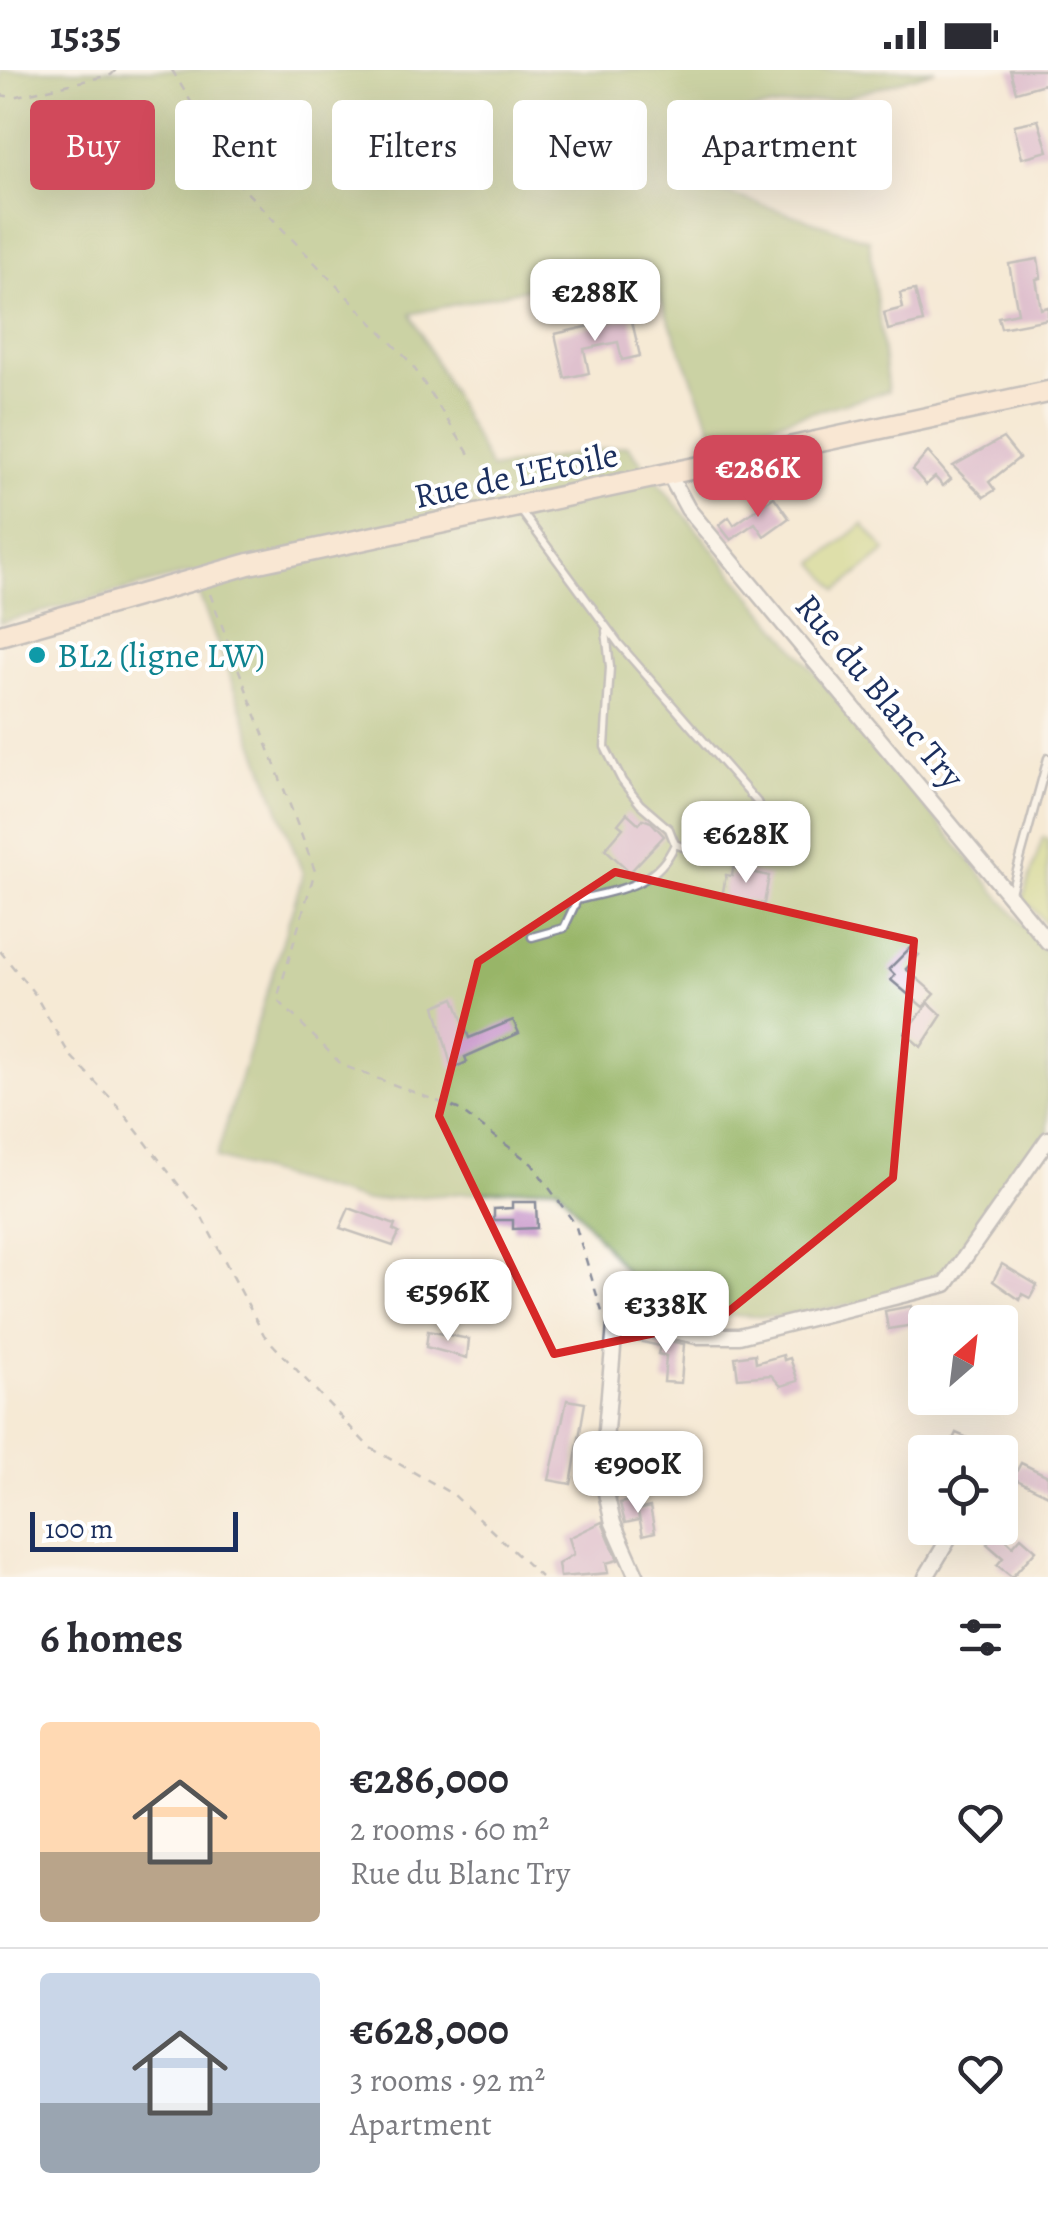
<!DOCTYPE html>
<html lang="en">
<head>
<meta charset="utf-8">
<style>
  body { margin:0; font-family:Alegreya,serif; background:#f2f2f3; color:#2b2b33; height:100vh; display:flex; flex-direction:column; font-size:38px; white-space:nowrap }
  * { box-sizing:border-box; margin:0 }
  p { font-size:32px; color:#7c7c81 }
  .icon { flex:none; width:55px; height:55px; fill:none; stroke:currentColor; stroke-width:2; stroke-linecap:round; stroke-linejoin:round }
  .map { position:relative; height:1507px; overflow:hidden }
  .sheet { display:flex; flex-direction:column; background:#fff; flex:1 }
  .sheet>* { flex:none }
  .top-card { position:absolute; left:30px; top:30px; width:990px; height:90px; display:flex; gap:20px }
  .needle { width:65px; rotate:28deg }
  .tools { position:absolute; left:908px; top:1235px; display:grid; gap:20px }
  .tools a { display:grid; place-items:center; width:110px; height:110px; border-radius:10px; background:#fff; box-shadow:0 10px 40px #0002; font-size:50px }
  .scale { position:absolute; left:30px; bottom:25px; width:208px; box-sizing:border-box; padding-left:10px; border:5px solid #1b2f5e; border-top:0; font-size:28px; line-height:35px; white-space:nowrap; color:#1b2f5e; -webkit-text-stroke:8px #fff; paint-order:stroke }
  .price { position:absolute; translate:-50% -85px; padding:0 22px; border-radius:20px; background:#fff; color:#222; font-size:32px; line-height:65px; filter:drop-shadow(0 2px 5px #0008) }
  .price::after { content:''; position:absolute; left:50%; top:60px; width:30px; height:22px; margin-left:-15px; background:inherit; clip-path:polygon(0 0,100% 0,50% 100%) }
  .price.on { background:#d1495b; color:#fff }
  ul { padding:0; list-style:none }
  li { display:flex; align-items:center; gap:30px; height:250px; padding:0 40px }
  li+li { border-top:2px solid #e1e1e2 }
  li span { display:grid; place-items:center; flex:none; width:280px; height:200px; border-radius:10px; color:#555 }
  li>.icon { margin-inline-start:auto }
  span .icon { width:120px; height:120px; fill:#fffc; stroke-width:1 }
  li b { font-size:42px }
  h2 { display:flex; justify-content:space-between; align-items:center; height:120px; padding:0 40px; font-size:42px }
  .tag { padding:0 35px; border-radius:10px; background:#fff; box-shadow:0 10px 40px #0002; font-size:35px; line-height:90px }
  .tag.on { background:#d1495b; color:#fff }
  .status { display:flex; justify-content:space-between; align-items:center; height:70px; padding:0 50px; background:#fff; direction:ltr }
  .status svg { height:28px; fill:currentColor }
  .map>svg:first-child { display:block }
  .green { fill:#c1d376; stroke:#6e816a; stroke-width:2.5 }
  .forest { fill:#98b567; stroke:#5a7262; stroke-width:2.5 }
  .building { fill:#c490c6 }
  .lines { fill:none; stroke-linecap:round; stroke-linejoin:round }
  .lane-casing { stroke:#888c9a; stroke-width:11 }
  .street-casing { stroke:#888c9a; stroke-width:19 }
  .secondary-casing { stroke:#888c9a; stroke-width:25 }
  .path { stroke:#888c9a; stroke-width:2.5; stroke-dasharray:8 8; stroke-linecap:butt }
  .lane { stroke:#fff; stroke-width:6 }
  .street { stroke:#fff; stroke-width:14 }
  .secondary { stroke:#fde4d1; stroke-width:20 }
  .marked { fill:none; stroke:#d62828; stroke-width:8; stroke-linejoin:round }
  .culture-dot { fill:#0f9aa8; stroke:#fff; stroke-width:4 }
  .labels { text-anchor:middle; stroke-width:8; stroke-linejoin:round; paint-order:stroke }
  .street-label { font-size:35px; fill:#1b2f5e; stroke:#fff }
  .culture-label { font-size:35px; fill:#0d838f; stroke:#fff; text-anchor:start }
</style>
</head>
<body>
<div class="status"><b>15:35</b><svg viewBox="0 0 49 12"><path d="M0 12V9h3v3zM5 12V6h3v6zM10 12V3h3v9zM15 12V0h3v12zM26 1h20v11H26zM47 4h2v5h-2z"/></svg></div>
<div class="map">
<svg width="1048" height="1507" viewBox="0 0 1048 1507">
  <rect width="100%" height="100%" fill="#fff"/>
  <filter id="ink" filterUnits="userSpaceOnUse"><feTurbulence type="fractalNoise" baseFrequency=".01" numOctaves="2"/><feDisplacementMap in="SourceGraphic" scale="20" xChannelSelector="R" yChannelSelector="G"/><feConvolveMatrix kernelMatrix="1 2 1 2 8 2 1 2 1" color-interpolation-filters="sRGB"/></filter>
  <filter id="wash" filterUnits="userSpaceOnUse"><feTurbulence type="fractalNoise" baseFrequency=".0048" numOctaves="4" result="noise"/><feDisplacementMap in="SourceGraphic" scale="40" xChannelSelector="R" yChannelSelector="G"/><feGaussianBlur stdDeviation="2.25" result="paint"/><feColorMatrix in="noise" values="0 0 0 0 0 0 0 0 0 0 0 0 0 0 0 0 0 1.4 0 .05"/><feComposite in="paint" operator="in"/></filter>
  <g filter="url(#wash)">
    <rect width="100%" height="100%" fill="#f6ead6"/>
    <g class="green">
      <path d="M863 454 886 481 838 520 815 493Z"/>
      <path d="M1043 767 1048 769V856L1023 828Z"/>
    </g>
    <path class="forest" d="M0 0H936L845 28 714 45 696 113 869 170 888 321 716 369 646 193 411 244 491 399 627 375 1048 885V1062L981 1167 939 1220 777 1247 659 1243 557 1116 365 1131 216 1088 303 804 191 503 0 553Z"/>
    <g id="blocks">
      <g class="building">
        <path d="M1010 0H1048V13L1016 22Z"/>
        <path d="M1038 50 1048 81 1022 88 1014 55Z"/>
        <path d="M1038 189 1041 208 1036 209 1041 239 1048 237V249L1001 258 998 247 1018 243 1009 194Z"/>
        <path d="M915 220 923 252 888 260 884 243 903 238 900 223Z"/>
        <path d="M631 247 640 286 622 290 618 272 584 279 589 303 565 308 555 264Z"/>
        <path d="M1003 368 1019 388 989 412 995 420 984 427 953 396Z"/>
        <path d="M928 382 951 409 943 416 935 407 926 415 913 400Z"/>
        <path d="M774 427 789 448 764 466 755 453 731 470 719 455 729 447 734 455Z"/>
        <path d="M627 743 639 754 643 749 651 752 664 766 630 802 605 779 623 758 618 754Z"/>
        <path d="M733 798 769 806 764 834 722 827 726 805 732 806Z"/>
        <path d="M910 878 919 885 906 899 935 924 923 937 891 910 895 905 889 899Z"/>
        <path d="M454 928 469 968 513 950 519 963 465 987 467 992 452 999 435 936Z"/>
        <path d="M929 933 942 945 921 977 905 963Z"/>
        <path d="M512 1132H536L537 1158 513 1159V1150H494V1139L512 1138Z"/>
        <path d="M349 1138 395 1155 393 1160 399 1163 393 1176 340 1158Z"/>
        <path d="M1002 1194 1037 1215 1030 1228 1022 1224 1020 1230 993 1211Z"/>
        <path d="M911 1236 914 1255 888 1259 885 1241Z"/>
        <path d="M428 1261 469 1269 467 1288 426 1277Z"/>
        <path d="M630 1263 684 1274 681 1313 664 1312 666 1286 658 1284 660 1276 624 1268Z"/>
        <path d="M755 1284 756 1293 783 1285 784 1290 790 1288 798 1311 781 1316 771 1305 738 1308 735 1287Z"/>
        <path d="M567 1330 585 1333 571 1414 549 1410Z"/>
        <path d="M956 1363 1000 1382H947Z"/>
        <path d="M1021 1393 1048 1406V1425L1013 1408Z"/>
        <path d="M635 1430 637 1440 650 1437 655 1462 643 1465 638 1442 639 1450 625 1453 620 1433Z"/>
        <path d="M602 1452 618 1490 606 1493 608 1503 560 1507 558 1494 574 1484 569 1468Z"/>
        <path d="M998 1462 1013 1476 1021 1467 1036 1480 1012 1507 997 1495 1003 1488 987 1474Z"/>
      </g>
    </g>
  </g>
  <g filter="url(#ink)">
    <use href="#blocks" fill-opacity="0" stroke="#888c9a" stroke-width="2.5"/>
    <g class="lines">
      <g class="lane-casing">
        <g id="lane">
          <path d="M521 441 619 574 757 732 766 753 763 769C733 793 709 788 675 774 656 817 619 819 577 830L564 858 532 867"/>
          <path d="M606 561 610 597 605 677 622 711 640 734 669 759 675 774"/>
          <path d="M1010 826 1048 688"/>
        </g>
      </g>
      <g class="street-casing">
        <g id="street">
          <path d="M670 406 688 439 1048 872"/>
          <path d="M637 1507 613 1453 602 1406 615 1255 630 1252 697 1266H739L946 1214 1048 1069"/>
          <path d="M926 1507 948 1470"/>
        </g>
      </g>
      <g class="secondary-casing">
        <path id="secondary" d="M0 565 249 494 1048 322"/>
      </g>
      <g class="path">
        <path d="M172 0 241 116 411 293 469 384"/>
        <path d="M0 25 12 27 111 5 116 0"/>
        <path d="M210 524 315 801 277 929 342 995 458 1039 532 1094 575 1154 603 1245"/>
        <path d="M0 881 34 923 69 984 117 1035 198 1140 264 1265 369 1377 454 1425 541 1507"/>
      </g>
      <use href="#lane" class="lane"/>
      <use href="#street" class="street"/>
      <use href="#secondary" class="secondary"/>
    </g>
  </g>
  <path d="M0 0H1048V1507H0ZM615 802 914 871 893 1108 718 1250 554 1284 439 1046 478 892Z" fill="#f6ead6" fill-opacity=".55" fill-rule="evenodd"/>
  <path class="marked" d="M615 802 914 871 893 1108 718 1250 554 1284 439 1046 478 892Z"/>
  <circle class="culture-dot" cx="37" cy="585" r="10"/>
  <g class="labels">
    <g class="street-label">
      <text transform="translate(516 405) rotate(-12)" y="12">Rue de L'Etoile</text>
      <text transform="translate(880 621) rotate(50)" y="12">Rue du Blanc Try</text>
    </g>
    <g class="culture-label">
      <text x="57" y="597">BL2 (ligne LW)</text>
    </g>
  </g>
</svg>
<div class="tools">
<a><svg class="needle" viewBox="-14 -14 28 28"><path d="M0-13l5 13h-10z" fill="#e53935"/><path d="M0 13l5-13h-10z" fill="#7c7c81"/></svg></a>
<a><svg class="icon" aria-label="locate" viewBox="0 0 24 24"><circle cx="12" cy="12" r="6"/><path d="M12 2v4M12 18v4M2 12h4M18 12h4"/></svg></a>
</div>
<div class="scale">100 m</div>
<b class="price" style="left:595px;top:274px">€288K</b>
<b class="price on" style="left:758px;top:450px">€286K</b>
<b class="price" style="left:746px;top:816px">€628K</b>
<b class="price" style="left:448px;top:1274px">€596K</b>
<b class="price" style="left:666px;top:1286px">€338K</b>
<b class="price" style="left:638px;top:1446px">€900K</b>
<div class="top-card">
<a class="tag on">Buy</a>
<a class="tag">Rent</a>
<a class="tag">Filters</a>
<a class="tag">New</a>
<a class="tag">Apartment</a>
</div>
</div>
<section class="sheet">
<h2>6 homes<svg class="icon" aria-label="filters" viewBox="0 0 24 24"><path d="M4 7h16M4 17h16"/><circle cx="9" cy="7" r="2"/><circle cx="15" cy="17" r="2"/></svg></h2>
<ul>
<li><span style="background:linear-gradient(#ffd9b3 65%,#b9a48a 0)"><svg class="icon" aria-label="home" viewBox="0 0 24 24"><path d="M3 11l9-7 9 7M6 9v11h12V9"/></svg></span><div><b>€286,000</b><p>2 rooms · 60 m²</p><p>Rue du Blanc Try</p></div><svg class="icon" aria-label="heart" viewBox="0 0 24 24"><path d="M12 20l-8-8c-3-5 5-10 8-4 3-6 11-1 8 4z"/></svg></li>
<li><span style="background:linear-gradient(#c9d6e8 65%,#9aa5b1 0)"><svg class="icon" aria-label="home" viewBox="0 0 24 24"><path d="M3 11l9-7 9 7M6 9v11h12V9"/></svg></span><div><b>€628,000</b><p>3 rooms · 92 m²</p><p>Apartment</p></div><svg class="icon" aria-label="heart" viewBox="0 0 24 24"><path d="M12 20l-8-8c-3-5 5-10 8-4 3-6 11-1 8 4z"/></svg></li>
</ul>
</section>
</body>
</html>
